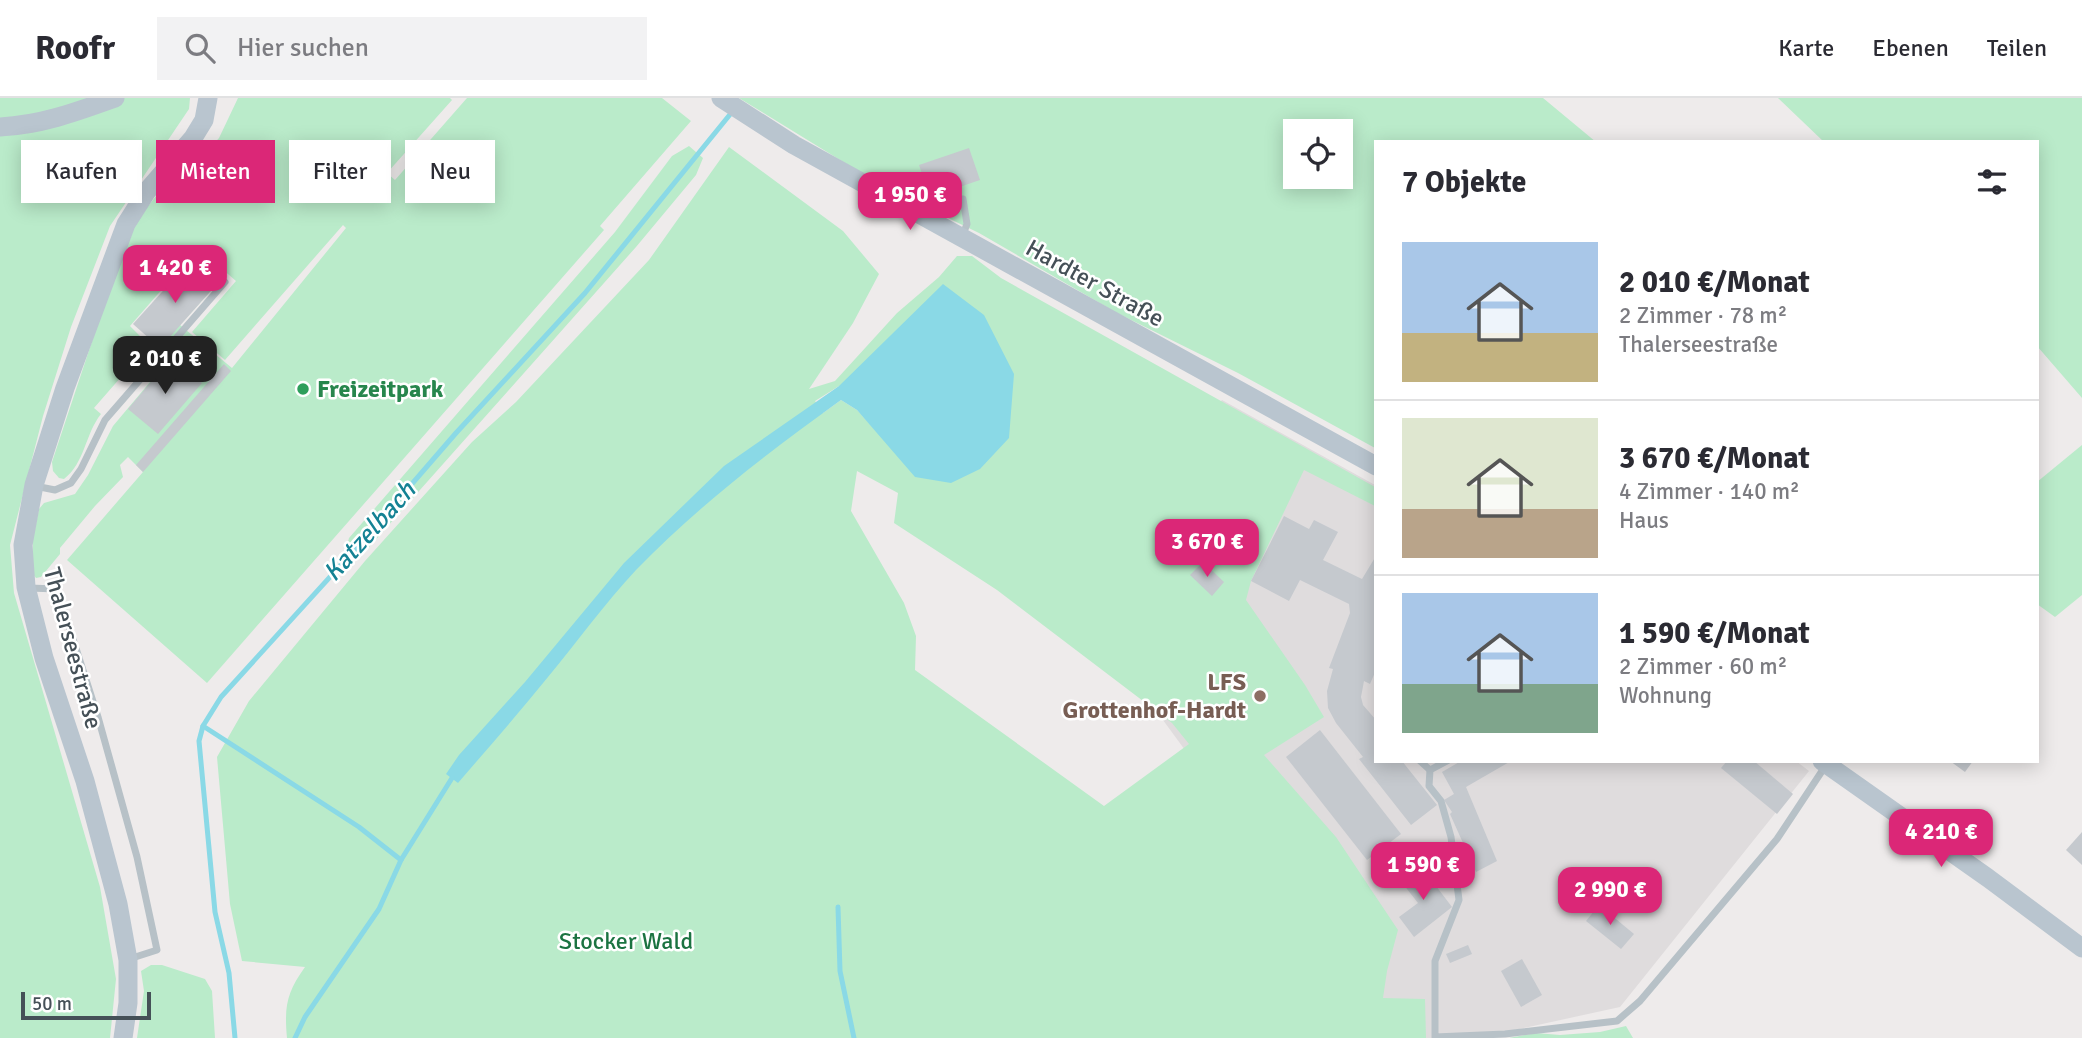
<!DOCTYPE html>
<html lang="de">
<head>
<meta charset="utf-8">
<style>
  body { margin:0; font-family:Signika,sans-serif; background:#f2f2f3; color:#2b2b33; height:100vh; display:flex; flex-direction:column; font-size:26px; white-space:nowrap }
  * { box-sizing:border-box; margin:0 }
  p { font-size:23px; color:#7c7c81 }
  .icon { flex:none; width:38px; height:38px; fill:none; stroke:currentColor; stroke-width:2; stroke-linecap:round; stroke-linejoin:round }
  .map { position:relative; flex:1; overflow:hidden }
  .panel { position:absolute; left:1374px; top:42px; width:665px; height:623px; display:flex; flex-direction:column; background:#fff; border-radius:0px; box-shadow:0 4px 18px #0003 }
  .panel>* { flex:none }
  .hud { position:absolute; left:21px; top:42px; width:665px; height:63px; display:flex; gap:14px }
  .fabs { position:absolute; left:1283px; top:21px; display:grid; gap:14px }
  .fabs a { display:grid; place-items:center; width:70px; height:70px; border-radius:0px; background:#fff; box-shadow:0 4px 18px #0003; font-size:35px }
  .scale { position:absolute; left:21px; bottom:18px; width:130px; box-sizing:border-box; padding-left:7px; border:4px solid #455057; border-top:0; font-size:19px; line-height:24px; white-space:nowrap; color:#455057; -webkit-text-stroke:5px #fff; paint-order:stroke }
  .price { position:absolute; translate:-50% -60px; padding:0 16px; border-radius:14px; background:#db2777; color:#fff; font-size:23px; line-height:46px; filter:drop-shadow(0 2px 4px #0008) }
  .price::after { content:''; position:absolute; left:50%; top:42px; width:21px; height:16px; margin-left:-10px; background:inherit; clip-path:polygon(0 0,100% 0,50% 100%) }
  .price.active { background:#222; color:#fff }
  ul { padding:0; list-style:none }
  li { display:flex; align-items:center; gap:21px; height:175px; padding:0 28px }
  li+li { border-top:2px solid #e1e1e2 }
  li span { display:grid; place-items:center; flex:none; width:196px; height:140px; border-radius:0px; color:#555 }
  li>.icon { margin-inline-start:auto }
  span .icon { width:84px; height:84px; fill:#fffc; stroke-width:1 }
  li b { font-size:30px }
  h2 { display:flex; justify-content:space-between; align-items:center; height:84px; padding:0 28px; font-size:30px }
  .chip { padding:0 24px; border-radius:0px; background:#fff; box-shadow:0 4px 18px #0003; font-size:24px; line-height:63px }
  .chip.active { background:#db2777; color:#fff }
  header { display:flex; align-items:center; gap:42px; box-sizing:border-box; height:98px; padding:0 35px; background:#fff; border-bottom:2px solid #e1e1e2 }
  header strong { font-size:33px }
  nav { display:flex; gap:38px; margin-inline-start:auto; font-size:24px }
  .search { width:490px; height:63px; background:#f2f2f3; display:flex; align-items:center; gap:18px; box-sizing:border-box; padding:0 24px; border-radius:0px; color:#7c7c81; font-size:26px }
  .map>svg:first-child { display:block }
  .education { fill:#dfdcdd }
  .green { fill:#baebca; fill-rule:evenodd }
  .water { fill:#8ad9e6 }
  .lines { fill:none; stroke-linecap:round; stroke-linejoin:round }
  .stream { stroke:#8ad9e6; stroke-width:5 }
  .building { fill:#c5c9ce }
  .lane { stroke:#b7c1c7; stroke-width:7 }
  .secondary { stroke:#b9c5cf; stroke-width:19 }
  .leisure-dot { fill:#2e9e5b; stroke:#fff; stroke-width:2.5 }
  .education-dot { fill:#8d6e63; stroke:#fff; stroke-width:2.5 }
  .labels { text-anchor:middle; stroke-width:5; stroke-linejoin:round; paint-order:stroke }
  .street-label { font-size:24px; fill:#455057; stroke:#fff }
  .leisure-label { font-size:24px; font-weight:bold; fill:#27864d; stroke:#fff; text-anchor:start }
  .education-label { font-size:24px; font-weight:bold; fill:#785e54; stroke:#fff; text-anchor:end }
  .park-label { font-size:24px; fill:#1b7341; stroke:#fff }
  .water-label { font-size:26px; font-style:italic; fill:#148294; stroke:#fff }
</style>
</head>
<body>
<header>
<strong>Roofr</strong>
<div class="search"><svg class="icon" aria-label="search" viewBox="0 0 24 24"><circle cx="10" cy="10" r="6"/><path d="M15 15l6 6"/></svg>Hier suchen</div>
<nav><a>Karte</a><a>Ebenen</a><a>Teilen</a></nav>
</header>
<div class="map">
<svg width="2082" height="940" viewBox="0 0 2082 940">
  <rect width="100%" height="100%" fill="#eeebeb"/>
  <path class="education" d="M1222 302 1375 387 1376 663H1796L1809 673 1620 909 1478 940H1396L1097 532 1093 442Z"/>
  <g class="green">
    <path d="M0 0H190L189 11 110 128 71 229 43 318 10 447 14 495 100 789 116 881 110 940H0Z"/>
    <path d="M238 0H450L452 2 387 75 395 82 467 0H662L691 23 600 128 604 132 207 585 67 462 143 374 128 359 120 367 123 379 95 408 60 450V456L41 479 36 480 32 475 33 441 39 411 44 405 75 396 88 377 113 328 171 259 135 225 190 163 216 187 180 227 232 270 346 130 343 127 225 262 192 234 236 183 198 150 130 228 140 238 134 247 142 255 94 310 101 316C85 336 85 365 64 381L59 380 53 373 52 364 108 195 133 130 144 113 174 76 180 83 219 40Z"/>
    <path d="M739 0H1543L1596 44H1376L1375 350 1238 275 1117 215 979 135 884 89ZM1295 33H1340V79H1295Z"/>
    <path d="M1778 0H2082V300L2037 248V44H1824Z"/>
    <path d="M689 48 703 60 696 77 636 149 363 456 352 461 345 455 349 440 615 134 672 58Z"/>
    <path d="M729 49 843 133 879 176 853 225 809 291 835 283 897 215 939 179 957 158H972L1001 180 1375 389V408L1304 372 1251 483 1246 502 1305 587 1324 619 1264 657 1336 739 1398 832 1387 873 1383 900 1425 901 1426 940H287C284 908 287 894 305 869L242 863 230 806 217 659 249 603 365 463 472 344 516 304 649 162ZM839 288 878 335 857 312 841 302 823 315 815 303ZM857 373 898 395 894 425 997 492 1172 625 1189 646 1104 708 915 572 916 538 904 505 851 413Z"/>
    <path d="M2082 347V497L2055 519 2037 506V384Z"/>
    <path d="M151 867H162L205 881 212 893 215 940H137L144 893 141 873Z"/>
    <path d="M1626 928 1633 940H1509L1536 935 1560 937 1600 934Z"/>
  </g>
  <path class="water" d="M943 186 984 217 1014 276 1009 340 980 371 951 385 915 379 857 312 841 302C769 354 698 408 636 472 605 505 577 544 548 579 519 615 488 650 458 685L446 676 459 657 525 584 624 465 724 368 839 288Z"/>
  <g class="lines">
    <g class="stream">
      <path d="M203 628 359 729 401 762"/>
      <path d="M838 809 840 873 854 940"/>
      <path d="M235 940 229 875 215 814 199 643 203 628 221 599 359 447 456 335 585 195 732 14"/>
      <path d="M295 940 305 919 379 811 401 762 452 680"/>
    </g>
  </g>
  <g class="building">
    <path d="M969 50 980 82 930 99 919 67Z"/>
    <path d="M190 163 216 187 160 250 133 226Z"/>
    <path d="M172 259 202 285 158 336 128 311Z"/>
    <path d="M224 266 231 273 143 374 136 367Z"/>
    <path d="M1284 418 1309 431 1314 422 1338 434 1323 462 1362 481 1376 458V572L1370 586 1364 583 1361 599 1363 607 1376 622V663H1402L1437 707 1411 727 1359 661 1363 659 1336 625 1328 610 1327 593 1333 571 1329 570 1350 515 1349 506 1300 482 1289 503 1251 483Z"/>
    <path d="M1203 464 1224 484 1212 498 1190 477Z"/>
    <path d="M1320 632 1401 736 1367 762 1286 659Z"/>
    <path d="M1461 663H1511L1466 689 1497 763 1476 774 1450 716 1452 714 1444 702 1454 696 1442 674Z"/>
    <path d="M1727 663H1754L1793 696 1777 716 1721 670Z"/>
    <path d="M1950 663H1973L1965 674Z"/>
    <path d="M2082 734V767L2066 752Z"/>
    <path d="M1420 767 1452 809 1414 839 1399 819 1418 805 1400 782Z"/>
    <path d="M1599 807 1634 836 1621 851 1586 823Z"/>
    <path d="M1468 847 1472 856 1450 865 1446 856Z"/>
    <path d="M1522 861 1542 897 1521 909 1501 873Z"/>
  </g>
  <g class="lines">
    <g class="lane">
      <path d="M962 139 967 126 963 101"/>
      <path d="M35 388 55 392 71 385 81 371 105 322 225 184 199 161"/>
      <path d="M29 490 57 491 98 619 137 759 157 852 129 861"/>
      <path d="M1420 663 1430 672"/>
      <path d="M1447 663 1430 672 1429 688 1441 703 1451 739 1459 802 1435 863V939L1505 936 1617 923 1640 903 1777 741 1826 667"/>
    </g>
    <g class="secondary">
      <path d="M721 0 794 47 1376 368"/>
      <path d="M0 29C41 27 76 14 115 0"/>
      <path d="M1822 663 1988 780 2082 850"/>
      <path d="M123 940 128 905V862L118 806 85 683 44 560 26 489 23 447 34 387 65 290 126 126 147 93 193 40 204 22 208 0"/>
    </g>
  </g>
  <circle class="leisure-dot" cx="303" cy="291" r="7"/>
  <circle class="education-dot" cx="1260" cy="598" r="7"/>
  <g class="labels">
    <g class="street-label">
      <text transform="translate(1095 185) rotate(29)" y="8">Hardter Straße</text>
      <text transform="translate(73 550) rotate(75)" y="8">Thalerseestraße</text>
    </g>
    <g class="leisure-label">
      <text x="317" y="299">Freizeitpark</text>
    </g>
    <g class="education-label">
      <text x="1246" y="592">LFS<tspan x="1246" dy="28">Grottenhof-Hardt</tspan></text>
    </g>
    <g class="park-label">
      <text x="626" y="851">Stocker Wald</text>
    </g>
    <g class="water-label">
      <text transform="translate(369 433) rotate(-48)" y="9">Katzelbach</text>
    </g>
  </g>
</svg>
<div class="fabs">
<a><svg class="icon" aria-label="locate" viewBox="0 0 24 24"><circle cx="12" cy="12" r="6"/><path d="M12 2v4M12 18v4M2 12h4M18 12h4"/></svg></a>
</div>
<div class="scale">50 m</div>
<b class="price" style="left:910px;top:134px">1 950 €</b>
<b class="price" style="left:175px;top:207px">1 420 €</b>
<b class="price active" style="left:165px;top:298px">2 010 €</b>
<b class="price" style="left:1207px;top:481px">3 670 €</b>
<b class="price" style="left:1941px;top:771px">4 210 €</b>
<b class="price" style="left:1423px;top:804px">1 590 €</b>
<b class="price" style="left:1610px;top:829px">2 990 €</b>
<div class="hud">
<a class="chip">Kaufen</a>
<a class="chip active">Mieten</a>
<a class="chip">Filter</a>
<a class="chip">Neu</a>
</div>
<section class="panel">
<h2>7 Objekte<svg class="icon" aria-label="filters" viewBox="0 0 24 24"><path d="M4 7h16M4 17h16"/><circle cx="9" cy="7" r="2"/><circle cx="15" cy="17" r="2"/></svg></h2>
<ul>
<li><span style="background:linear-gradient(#a9c7e8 65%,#c2b280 0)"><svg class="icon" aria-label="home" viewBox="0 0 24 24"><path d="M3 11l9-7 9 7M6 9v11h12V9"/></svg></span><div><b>2 010 €/Monat</b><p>2 Zimmer · 78 m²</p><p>Thalerseestraße</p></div></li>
<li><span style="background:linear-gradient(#dfe7d0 65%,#b9a48a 0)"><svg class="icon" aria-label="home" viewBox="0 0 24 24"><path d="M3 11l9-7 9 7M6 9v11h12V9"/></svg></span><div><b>3 670 €/Monat</b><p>4 Zimmer · 140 m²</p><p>Haus</p></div></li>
<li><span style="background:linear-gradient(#a9c7e8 65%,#7fa58c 0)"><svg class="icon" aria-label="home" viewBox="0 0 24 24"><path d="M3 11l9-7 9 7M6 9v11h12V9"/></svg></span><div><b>1 590 €/Monat</b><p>2 Zimmer · 60 m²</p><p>Wohnung</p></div></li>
</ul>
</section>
</div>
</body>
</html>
